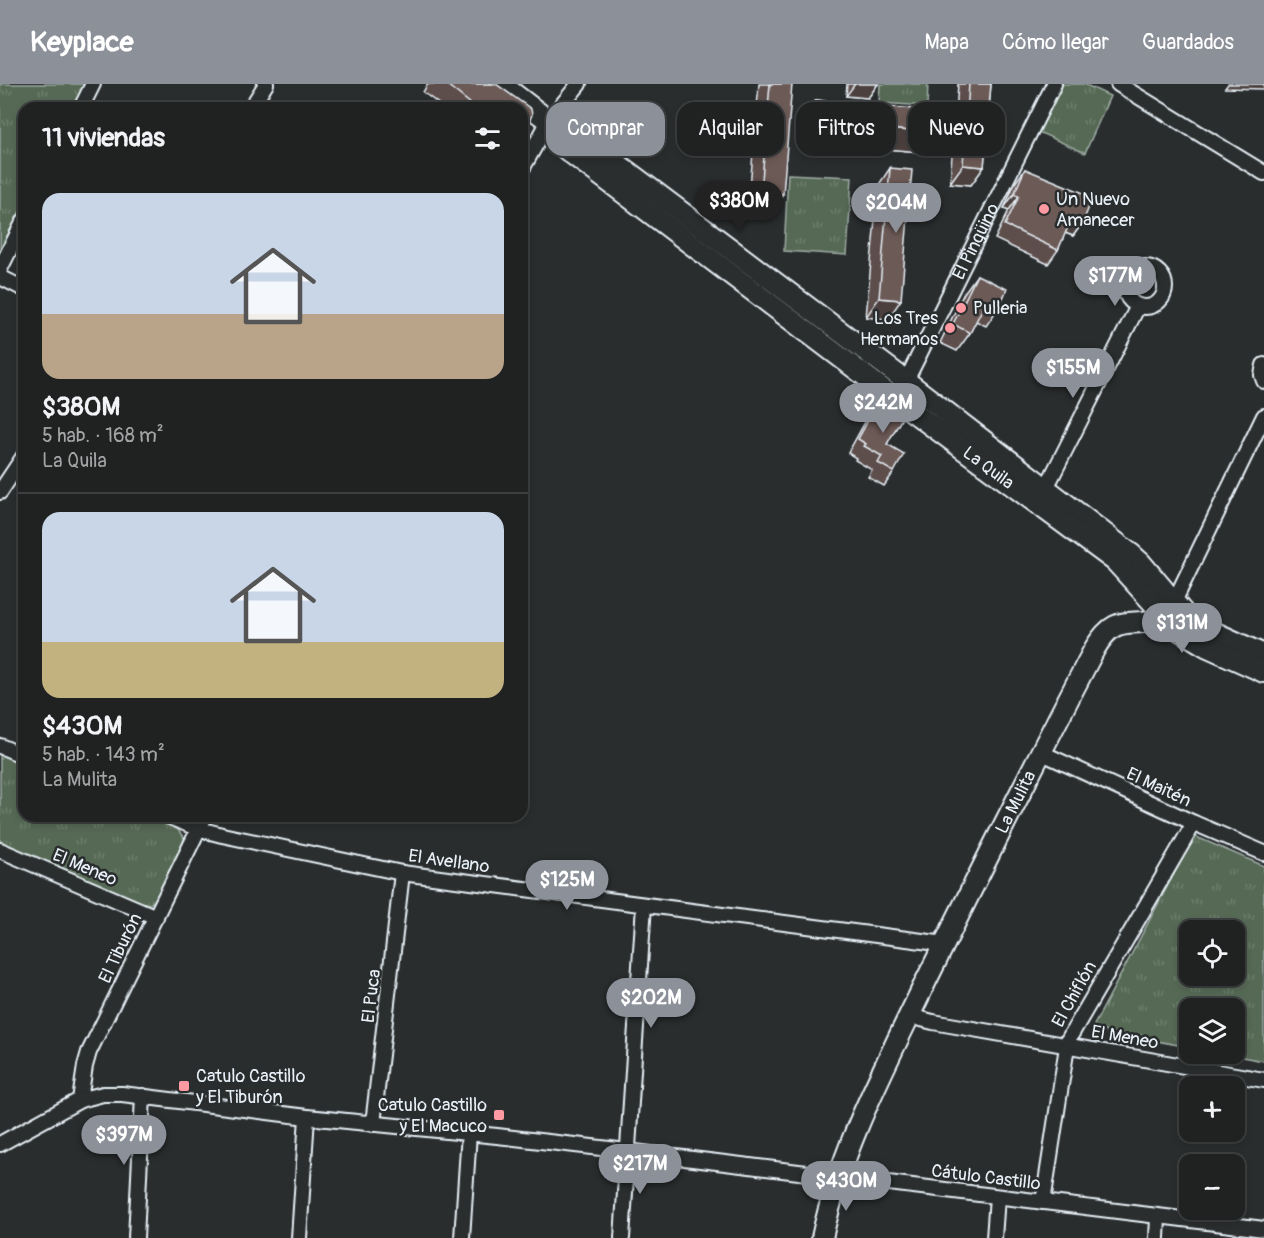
<!DOCTYPE html>
<html lang="es">
<head>
<meta charset="utf-8">
<style>
  body { margin:0; font-family:Pangolin,sans-serif; background:#2d2f2f; color:#f1f3f6; height:100vh; display:flex; flex-direction:column; font-size:22px; white-space:nowrap }
  * { box-sizing:border-box; margin:0 }
  p { font-size:20px; color:#a2a4a5 }
  .icon { flex:none; width:33px; height:33px; fill:none; stroke:currentColor; stroke-width:2; stroke-linecap:round; stroke-linejoin:round }
  .map { position:relative; flex:1; overflow:hidden }
  .side { position:absolute; left:18px; top:18px; width:510px; height:720px; display:flex; flex-direction:column; background:#202222; border-radius:18px; box-shadow:0 3px 9px #0003,0 0 0 2px #3d3f40 }
  .side>* { flex:none }
  .hud { position:absolute; left:546px; top:18px; width:570px; height:54px; display:flex; gap:12px }
  .buttons { position:absolute; left:1179px; top:836px; display:grid; gap:12px }
  .buttons a { display:grid; place-items:center; width:66px; height:66px; border-radius:12px; background:#202222; box-shadow:0 3px 9px #0003,0 0 0 2px #3d3f40; font-size:30px }
  .price { position:absolute; translate:-50% -51px; padding:0 14px; border-radius:21px; background:#8c9099; color:#fff; font-size:20px; line-height:39px; filter:drop-shadow(0 2px 3px #0008) }
  .price::after { content:''; position:absolute; left:50%; top:36px; width:18px; height:14px; margin-left:-9px; background:inherit; clip-path:polygon(0 0,100% 0,50% 100%) }
  .price.current { background:#222; color:#fff }
  ul { padding:0; list-style:none }
  li { display:grid; align-content:center; gap:12px; height:318px; padding:0 24px }
  li+li { border-top:2px solid #3d3f40 }
  li span { display:grid; place-items:center; height:186px; border-radius:18px; color:#555 }
  li>.icon { margin-inline-start:auto }
  span .icon { width:108px; height:108px; fill:#fffc; stroke-width:1 }
  li b { font-size:26px }
  h2 { display:flex; justify-content:space-between; align-items:center; height:72px; padding:0 24px; font-size:26px }
  .tag { padding:0 21px; border-radius:18px; background:#202222; box-shadow:0 3px 9px #0003,0 0 0 2px #3d3f40; font-size:21px; line-height:54px }
  .tag.current { background:#8c9099; color:#fff }
  header { display:flex; align-items:center; gap:36px; box-sizing:border-box; height:84px; padding:0 30px; background:#8c9099; color:#fff }
  header strong { font-size:28px }
  nav { display:flex; gap:33px; margin-inline-start:auto; font-size:21px }
  .map>svg:first-child { display:block }
  .grass { fill:url(#grass-tufts); stroke:#9fada6; stroke-width:1.5; fill-rule:evenodd }
  .lines { fill:none; stroke-linecap:round; stroke-linejoin:round }
  .street-casing { stroke:#e8f1f8; stroke-width:18 }
  .secondary-casing { stroke:#e8f1f8; stroke-width:24 }
  .street { stroke:#2a2d2e; stroke-width:14 }
  .secondary { stroke:#2a2d2e; stroke-width:20 }
  .wall { fill:#5d4d4b; stroke:#e8f1f8; stroke-width:1.5 }
  .shaded-wall { fill:#4c3f3d; stroke:#e8f1f8; stroke-width:1.5 }
  .building { fill:#6c5a57; stroke:#e8f1f8; stroke-width:1.5 }
  .poi-dot { fill:#ff9aa2; stroke:#2a2d2e; stroke-width:2 }
  .labels { text-anchor:middle; stroke-width:5; stroke-linejoin:round; paint-order:stroke }
  .poi-label { font-size:18px; fill:#e8f1f8; stroke:#2a2d2e; text-anchor:start }
  .street-label { font-size:18px; fill:#e8f1f8; stroke:#2a2d2e }
</style>
</head>
<body>
<header>
<strong>Keyplace</strong>
<nav><a>Mapa</a><a>Cómo llegar</a><a>Guardados</a></nav>
</header>
<div class="map">
<svg width="1264" height="1154" viewBox="0 0 1264 1154">
  <defs>
    <pattern id="grass-tufts" width="24" height="20" patternUnits="userSpaceOnUse" patternTransform="scale(1.5)"><rect width="24" height="20" fill="#566954"/><path d="M3 7l-1-3M5 7V3M7 7l1-3M15 17l-1-3M17 17v-4M19 17l1-3" fill="none" stroke="#6e7f6d"/></pattern>
  </defs>
  <rect width="100%" height="100%" fill="#2a2d2e"/>
  <filter id="ink" filterUnits="userSpaceOnUse"><feTurbulence type="fractalNoise" baseFrequency=".0167" numOctaves="2"/><feDisplacementMap in="SourceGraphic" scale="12" xChannelSelector="R" yChannelSelector="G"/><feConvolveMatrix kernelMatrix="1 2 1 2 8 2 1 2 1" color-interpolation-filters="sRGB"/></filter>
  <g filter="url(#ink)">
    <g class="grass">
      <path d="M0 0H85L73 24H24V119L0 166Z"/>
      <path d="M880 0H928L927 22 879 19Z"/>
      <path d="M1056 0H1084L1110 12 1085 69 1034 46Z"/>
      <path d="M788 90 852 93 847 171 784 167Z"/>
      <path d="M0 666 24 676V732H153L176 743 184 754 185 761 157 814 150 820 140 819 0 761Z"/>
      <path d="M1194 752 1264 782V977L1220 969H1234V924H1190L1189 963 1092 945ZM1190 846H1234V891H1190Z"/>
    </g>
    <g class="lines">
      <g class="street-casing">
        <g id="street">
          <path d="M1118 0 1264 89"/>
          <path d="M81 24 93 0"/>
          <path d="M251 24 266 0"/>
          <path d="M522 85 549 37 579 0"/>
          <circle cx="1145" cy="203" r="20"/>
          <path d="M0 185 24 137"/>
          <path d="M0 193 24 205"/>
          <path d="M1264 281 1262 291 1264 297"/>
          <path id="s1" d="M906 297 1054 0"/>
          <path d="M0 408 24 372"/>
          <path d="M1043 410 1138 222"/>
          <path d="M1173 520 1264 332"/>
          <path d="M0 662 24 672"/>
          <path d="M1040 668 1194 739 1264 769"/>
          <path d="M167 732 199 745 222 751 402 789 945 860"/>
          <path d="M0 766 156 833"/>
          <path d="M909 932 933 938 1264 996"/>
          <path d="M80 1016 85 982 89 968 205 732"/>
          <path d="M373 1040 402 789"/>
          <path d="M0 1060 80 1016 103 1010H122L307 1033 497 1052 627 1067 1264 1145"/>
          <path d="M1043 1118 1068 956 1194 739"/>
          <path d="M136 1154 143 1012"/>
          <path d="M299 1154 307 1033"/>
          <path d="M462 1154 469 1049"/>
          <path d="M622 1154 644 821"/>
          <path d="M994 1154 997 1113"/>
          <path d="M1157 1154 1158 1133"/>
        </g>
      </g>
      <g class="secondary-casing">
        <g id="secondary">
          <path d="M501 0 549 37 579 51 906 297 1131 470 1141 479 1185 531 1198 541 1264 571"/>
          <path id="s2" d="M549 37 567 66 897 316 1115 477 1176 544 1206 562 1264 588"/>
          <path id="s3" d="M822 1154C841 1063 886 981 926 897 981 786 1037 674 1095 564 1117 528 1127 544 1161 535L1171 524"/>
        </g>
      </g>
      <use href="#street" class="street"/>
      <use href="#secondary" class="secondary"/>
    </g>
    <g class="wall">
      <path d="M428 0H496L522 24H444L423 8Z"/>
      <path d="M759 0H792L770 128 748 126Z"/>
      <path d="M847 0H878L868 14 846 12Z"/>
      <path d="M958 0H991L984 83 971 101 950 99 952 71 801 57 803 35 816 16 956 29Z"/>
      <path d="M890 84 888 235 866 233 878 102Z"/>
      <path d="M1025 85 1083 138 1073 152 1065 149 1058 166 1048 180 995 155 1009 126 1004 124 1015 99Z"/>
      <path d="M977 191 999 223 986 242 976 237 970 249 957 267 940 259 964 209Z"/>
      <path d="M880 315 887 360 894 388 884 402 868 393 872 386 855 376 856 374 848 369 870 329Z"/>
    </g>
    <g class="shaded-wall">
      <path d="M855 0H878L868 14 846 12Z"/>
      <path d="M1228 0H1264V5L1225 4Z"/>
      <path d="M813 38 965 52 952 71 801 57Z"/>
      <path d="M963 81 984 83 971 101 950 99Z"/>
      <path d="M761 108 783 110 770 128 748 126Z"/>
      <path d="M1014 110 1019 112 1009 126 1004 124Z"/>
      <path d="M1072 134 1083 138 1073 152 1063 148Z"/>
      <path d="M879 214 901 216 888 235 866 233Z"/>
    </g>
    <g class="building">
      <path d="M446 0H496L531 25 532 31 522 53V24H476Z"/>
      <path d="M770 0H792L783 110 761 108Z"/>
      <path d="M969 0H991L984 83 963 81 965 52 813 38 816 16 967 30Z"/>
      <path d="M890 84 912 86 901 216 879 214Z"/>
      <path d="M1025 85 1093 113 1083 138 1072 134 1058 166 1005 141 1019 112 1014 110Z"/>
      <path d="M977 191 1007 205 999 223 986 218 970 249 953 240Z"/>
      <path d="M880 315 905 329 887 360 904 370 894 388 878 379 882 372 864 362 866 360 858 355Z"/>
    </g>
  </g>
  <g class="poi-dot">
    <circle cx="1044" cy="125" r="6"/>
    <circle cx="961" cy="224" r="6"/>
    <circle cx="950" cy="244" r="6"/>
    <rect x="178" y="996" width="12" height="12" rx="3"/>
    <rect x="493" y="1025" width="12" height="12" rx="3"/>
  </g>
  <g class="labels">
    <g class="poi-label">
      <text x="1056" y="121">Un Nuevo<tspan x="1056" dy="21">Amanecer</tspan></text>
      <text x="973" y="230">Pulleria</text>
      <text x="938" y="240" text-anchor="end">Los Tres<tspan x="938" dy="21">Hermanos</tspan></text>
      <text x="196" y="998">Catulo Castillo<tspan x="196" dy="21">y El Tiburón</tspan></text>
      <text x="487" y="1027" text-anchor="end">Catulo Castillo<tspan x="487" dy="21">y El Macuco</tspan></text>
    </g>
    <g class="street-label">
      <text dy="6" stroke="none"><textPath href="#s1" startOffset="156">El Pingüino</textPath></text>
      <text dy="6" stroke="none"><textPath href="#s2" startOffset="562">La Quila</textPath></text>
      <text transform="translate(1159 703) rotate(25)" y="6">El Maitén</text>
      <text dy="6" stroke="none"><textPath href="#s3" startOffset="478">La Mulita</textPath></text>
      <text transform="translate(449 777) rotate(8)" y="6">El Avellano</text>
      <text transform="translate(85 783) rotate(23)" y="6">El Meneo</text>
      <text transform="translate(120 864) rotate(-64)" y="6">El Tiburón</text>
      <text transform="translate(1074 910) rotate(-61)" y="6">El Chiflón</text>
      <text transform="translate(371 912) rotate(-83)" y="6">El Puca</text>
      <text transform="translate(1125 953) rotate(10)" y="6">El Meneo</text>
      <text transform="translate(986 1093) rotate(7)" y="6">Cátulo Castillo</text>
    </g>
  </g>
</svg>
<div class="buttons">
<a><svg class="icon" aria-label="locate" viewBox="0 0 24 24"><circle cx="12" cy="12" r="6"/><path d="M12 2v4M12 18v4M2 12h4M18 12h4"/></svg></a>
<a><svg class="icon" aria-label="layers" viewBox="0 0 24 24"><path d="M12 4l9 5-9 5-9-5zM3 14l9 5 9-5"/></svg></a>
<a>+</a>
<a>−</a>
</div>
<b class="price current" style="left:739px;top:148px">$380M</b>
<b class="price" style="left:896px;top:150px">$204M</b>
<b class="price" style="left:1115px;top:223px">$177M</b>
<b class="price" style="left:1073px;top:315px">$155M</b>
<b class="price" style="left:883px;top:350px">$242M</b>
<b class="price" style="left:1182px;top:570px">$131M</b>
<b class="price" style="left:567px;top:827px">$125M</b>
<b class="price" style="left:651px;top:945px">$202M</b>
<b class="price" style="left:124px;top:1082px">$397M</b>
<b class="price" style="left:640px;top:1111px">$217M</b>
<b class="price" style="left:846px;top:1128px">$430M</b>
<div class="hud">
<a class="tag current">Comprar</a>
<a class="tag">Alquilar</a>
<a class="tag">Filtros</a>
<a class="tag">Nuevo</a>
</div>
<section class="side">
<h2>11 viviendas<svg class="icon" aria-label="filters" viewBox="0 0 24 24"><path d="M4 7h16M4 17h16"/><circle cx="9" cy="7" r="2"/><circle cx="15" cy="17" r="2"/></svg></h2>
<ul>
<li><span style="background:linear-gradient(#c9d6e8 65%,#b9a48a 0)"><svg class="icon" aria-label="home" viewBox="0 0 24 24"><path d="M3 11l9-7 9 7M6 9v11h12V9"/></svg></span><div><b>$380M</b><p>5 hab. · 168 m²</p><p>La Quila</p></div></li>
<li><span style="background:linear-gradient(#c9d6e8 70%,#c2b280 0)"><svg class="icon" aria-label="home" viewBox="0 0 24 24"><path d="M3 11l9-7 9 7M6 9v11h12V9"/></svg></span><div><b>$430M</b><p>5 hab. · 143 m²</p><p>La Mulita</p></div></li>
</ul>
</section>
</div>
</body>
</html>
